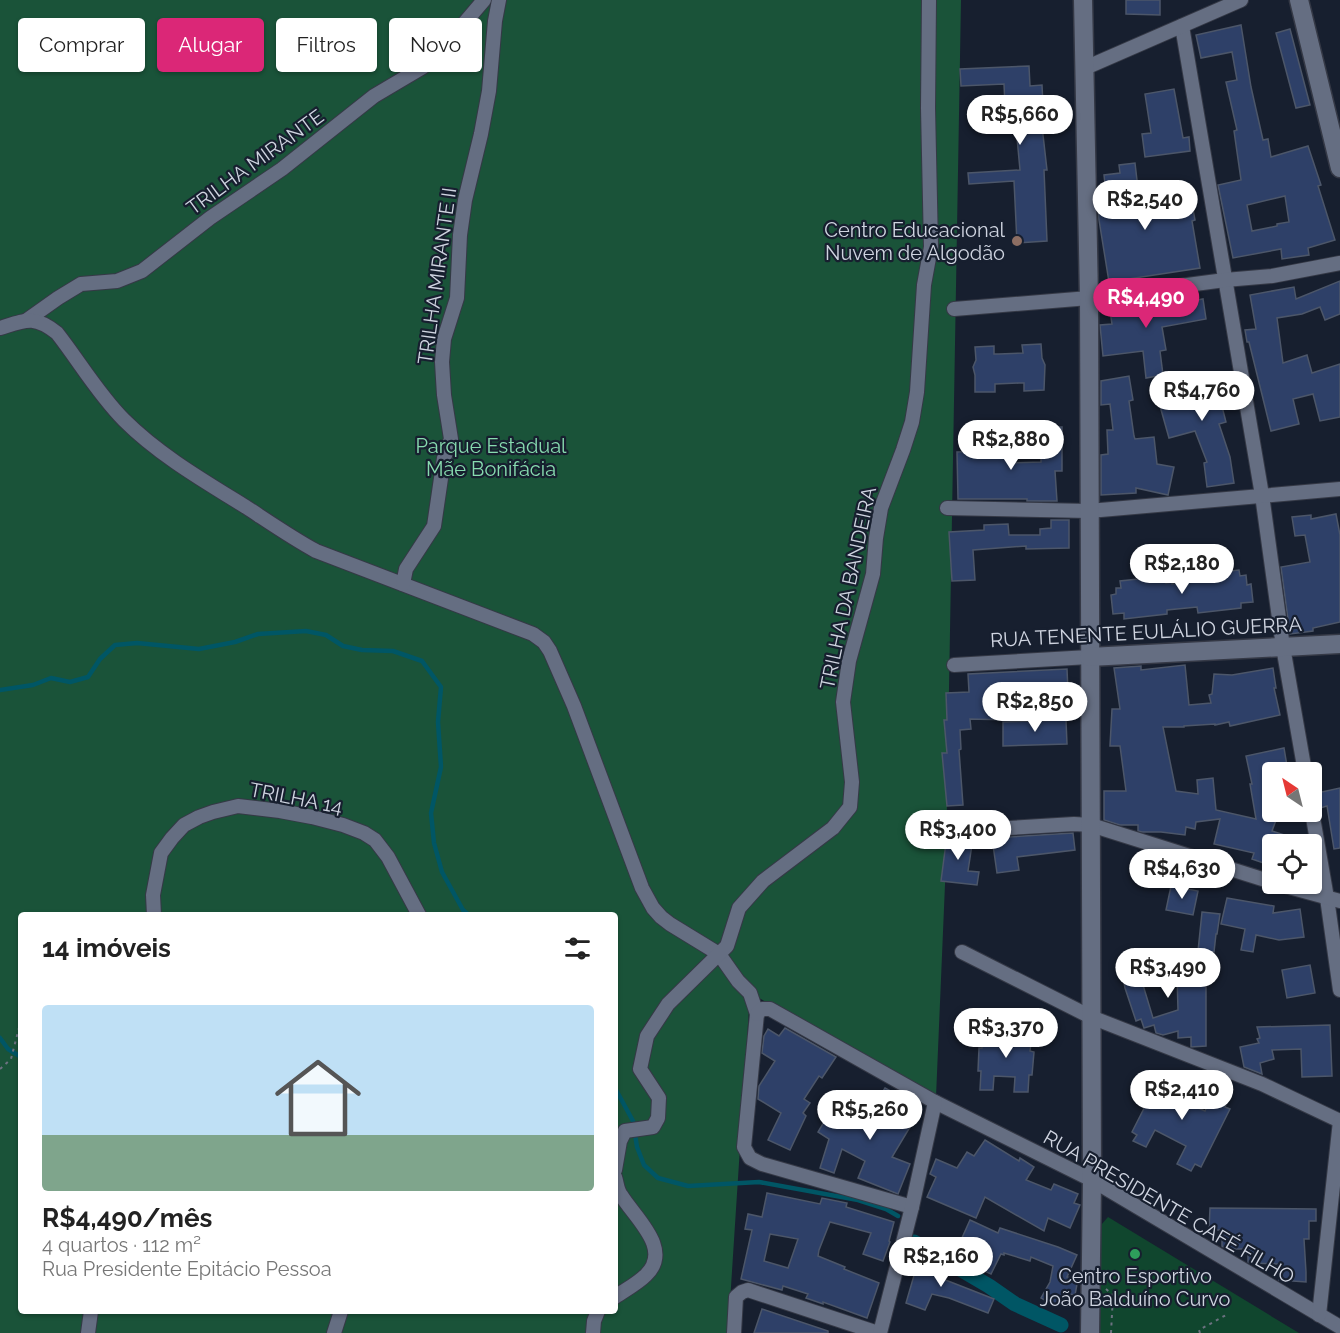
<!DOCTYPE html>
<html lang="pt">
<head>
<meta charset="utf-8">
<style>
  body { margin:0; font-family:Raleway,sans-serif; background:#f2f2f2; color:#222; height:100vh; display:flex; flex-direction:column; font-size:22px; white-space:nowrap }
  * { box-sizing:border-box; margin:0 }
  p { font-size:20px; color:#767676 }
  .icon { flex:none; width:33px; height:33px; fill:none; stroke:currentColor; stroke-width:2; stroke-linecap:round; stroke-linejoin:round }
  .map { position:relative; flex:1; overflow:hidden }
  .details { position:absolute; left:18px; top:912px; width:600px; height:402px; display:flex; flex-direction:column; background:#fff; border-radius:6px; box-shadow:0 2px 4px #0004 }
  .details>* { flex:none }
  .top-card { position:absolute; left:18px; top:18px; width:600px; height:54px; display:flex; gap:12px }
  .needle { width:39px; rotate:325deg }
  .tools { position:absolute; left:1262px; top:762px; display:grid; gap:12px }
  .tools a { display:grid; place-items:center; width:60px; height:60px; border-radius:6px; background:#fff; box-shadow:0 2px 4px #0004; font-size:30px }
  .price { position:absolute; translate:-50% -51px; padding:0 14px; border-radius:21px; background:#fff; color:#222; font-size:20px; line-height:39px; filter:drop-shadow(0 2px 3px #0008) }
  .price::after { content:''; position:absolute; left:50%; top:36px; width:18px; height:14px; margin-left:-9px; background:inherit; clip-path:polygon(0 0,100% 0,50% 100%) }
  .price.selected { background:#db2777; color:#fff }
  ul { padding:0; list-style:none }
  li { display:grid; align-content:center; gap:12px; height:318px; padding:0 24px }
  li+li { border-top:2px solid #e0e0e0 }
  li span { display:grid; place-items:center; height:186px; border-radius:6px; color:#555 }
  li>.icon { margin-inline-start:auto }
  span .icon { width:108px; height:108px; fill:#fffc; stroke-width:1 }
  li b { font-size:26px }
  h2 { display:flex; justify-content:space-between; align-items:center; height:72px; padding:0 24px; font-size:26px }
  .tag { padding:0 21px; border-radius:6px; background:#fff; box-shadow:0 2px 4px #0004; font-size:21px; line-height:54px }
  .tag.selected { background:#db2777; color:#fff }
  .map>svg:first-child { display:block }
  .green { fill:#10462e }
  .forest { fill:#1a5339; fill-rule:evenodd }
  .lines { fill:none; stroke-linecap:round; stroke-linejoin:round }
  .stream { stroke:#005665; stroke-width:4.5 }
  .canal { stroke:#005665; stroke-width:15 }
  .building { fill:#2e4068; stroke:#4c5669; stroke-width:1.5; fill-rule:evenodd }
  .minor-casing { stroke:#353946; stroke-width:16 }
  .tertiary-casing { stroke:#353946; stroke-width:21 }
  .path { stroke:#6c7281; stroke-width:2; stroke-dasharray:3 4.5; stroke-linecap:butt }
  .minor { stroke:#656e82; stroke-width:14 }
  .tertiary { stroke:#656e82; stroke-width:18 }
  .education-dot { fill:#8d6e63; stroke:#171f2f; stroke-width:2 }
  .leisure-dot { fill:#2e9e5b; stroke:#171f2f; stroke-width:2 }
  .labels { text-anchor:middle; stroke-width:4.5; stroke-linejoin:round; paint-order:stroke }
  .street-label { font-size:20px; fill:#cfd4e0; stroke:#171f2f }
  .poi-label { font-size:20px; fill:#cfd4e0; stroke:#171f2f; text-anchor:end }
  .park-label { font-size:20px; fill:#87dbaf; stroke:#171f2f }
</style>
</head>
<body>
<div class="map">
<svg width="1340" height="1333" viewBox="0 0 1340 1333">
  <rect width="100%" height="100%" fill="#171f2f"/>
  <path class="green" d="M1108 1217 1299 1333H1100L1101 1225Z"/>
  <path class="forest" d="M0 0H961L946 861 936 1097 750 993 728 1333H0ZM21 915H615V1311H21Z"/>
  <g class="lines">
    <g class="stream">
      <path d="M0 690 33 685 51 678 70 682 88 677 100 659 115 645 137 643 199 649 235 642 258 634 306 631 326 635 343 646 362 650 393 651 422 661 441 687 438 722 441 767 431 813 434 843 442 872 463 910 469 915"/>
      <path d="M0 1038 8 1049 21 1057"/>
      <path d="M615 1088 633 1121 637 1147 644 1165 658 1178 688 1186 759 1182 858 1200 886 1209 898 1216"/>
    </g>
    <path class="canal" d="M914 1242 989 1286 1015 1304 1061 1325"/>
  </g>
  <g class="building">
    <path d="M1126 0H1160V15L1126 14Z"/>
    <path d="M1241 25 1251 87 1263 140 1268 139 1271 157 1308 146 1321 185 1318 186 1335 240 1308 248 1309 255 1282 259 1281 249 1233 258 1218 185 1241 180 1234 131 1237 130 1226 82 1237 80 1232 52 1201 58 1196 35ZM1285 196 1289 222 1277 224V226L1252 231 1247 205Z"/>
    <path d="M1290 29 1310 105 1296 108 1276 33Z"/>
    <path d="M1029 66 1030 86 1042 85 1044 126H1042L1047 170H1044L1047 241 1017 243 1014 181 969 184 968 173 1020 170 1016 127 1006 128 1004 84 961 86 960 69Z"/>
    <path d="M1174 89 1183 138 1189 137 1190 151 1145 157 1142 134 1151 133 1145 94Z"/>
    <path d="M1135 163 1140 206 1167 202 1166 197 1190 193 1195 220 1192 221 1200 268 1109 282 1099 220 1098 206 1107 204 1104 175 1120 173 1119 165Z"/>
    <path d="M1340 281V314L1325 320 1320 307 1302 314 1277 318 1283 363 1307 355 1312 373 1340 364V417L1320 421 1313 394 1293 399 1299 424 1271 431 1249 342H1247L1245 330 1256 329 1250 295 1294 287 1296 299Z"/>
    <path d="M1158 298 1160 307 1203 299 1206 319 1162 327 1166 350 1160 351 1163 375 1146 378 1143 351 1103 356 1100 325 1112 324 1109 304Z"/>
    <path d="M1041 344 1042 358 1045 365 1044 390 1024 391V383H1019L995 384V392H975V375L973 367 976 360 975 347 994 346V354H999L1023 353 1022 345Z"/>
    <path d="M1223 372 1226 394 1219 395 1226 422 1219 424 1230 457 1234 483 1207 487 1204 463 1207 462 1195 431 1169 438 1160 406 1177 402 1174 379Z"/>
    <path d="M1129 376 1133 400 1129 401 1134 436 1135 439 1154 437 1157 464 1174 467 1168 495 1136 488V493L1101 495V455L1108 454 1107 430H1113L1110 404 1101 405V381Z"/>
    <path d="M1041 427H1062V471H1055L1057 501H1027V499H958L957 452 983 451V439L1008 438V463L1041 462Z"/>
    <path d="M1336 514 1340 535V622L1313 628V631L1290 634 1281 567 1310 562 1305 535 1295 536 1292 517 1311 515V519Z"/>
    <path d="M1051 520H1069V548L1026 549V546L973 550 975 580 952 581 949 532 984 530V525L1008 524 1009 535H1040V529L1051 528Z"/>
    <path d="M1239 570 1240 576 1246 575 1247 585 1251 584 1253 602 1241 603V608L1198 613 1197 607 1167 610V614L1124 619V613L1113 614 1111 595 1116 594V588H1121L1120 581 1166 576V583L1172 582V584L1195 581 1194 575Z"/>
    <path d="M1185 665 1189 705 1211 703 1209 695 1212 694 1214 674 1232 675 1273 668 1276 688H1274L1280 715 1230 726 1229 722 1215 725V724L1184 726V727H1163L1176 791 1198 794 1197 780 1213 778 1216 810 1256 819 1250 784H1252L1246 756 1284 748 1287 766 1272 769V812H1279L1272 831 1306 842V844H1272V866L1252 859 1254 853 1214 844 1220 819 1196 822 1195 829 1186 827 1185 835 1161 832H1142L1138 831V825H1120L1104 820V791H1126L1120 746H1110L1112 709H1120L1114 668 1141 666V670Z"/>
    <path d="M1067 669 1068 691 1011 694 1010 720 970 719 971 729 960 730 961 749 959 750 963 805 947 806 942 753H947L944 720H947L946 693 969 692 968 674Z"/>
    <path d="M1066 720 1067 744 1003 746V722Z"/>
    <path d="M1340 788V848L1334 849 1327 806 1320 808 1317 793Z"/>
    <path d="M1073 833 1075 850 1017 857 1019 870 997 873 992 838Z"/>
    <path d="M947 835 973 838 968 871 979 872 977 885 941 881Z"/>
    <path d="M1171 886 1198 891 1193 915 1166 910Z"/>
    <path d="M1227 898 1274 906 1273 913 1300 909 1304 937 1279 940 1256 935 1253 952 1241 950 1245 929 1221 924Z"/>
    <path d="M1202 912 1220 914 1217 934H1216L1214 952 1198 951Z"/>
    <path d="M1143 957 1144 959 1170 957 1172 983 1143 985 1153 1018 1178 1010 1177 975H1206V1046L1191 1047V1037L1178 1038V1031L1163 1035 1156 1033 1154 1025 1144 1028 1141 1019 1136 1021 1125 988 1120 961Z"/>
    <path d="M1310 965 1315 993 1287 998 1282 970Z"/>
    <path d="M1330 1025 1332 1076 1302 1077 1301 1049 1272 1050 1274 1059 1260 1063 1262 1074 1244 1067 1240 1047 1259 1043 1257 1039 1260 1038 1257 1027Z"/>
    <path d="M785 1028 836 1057 822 1078 819 1076 804 1099 810 1103 803 1113 806 1116 790 1150 768 1140 781 1113 758 1099 759 1086 775 1061 762 1053 764 1036 768 1029 779 1036Z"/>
    <path d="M989 1031 1026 1032V1034L1032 1035 1030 1051 1034 1052 1032 1075H1029L1028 1092H1014L1015 1077 994 1076 993 1090H980L981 1071H978L979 1048H982L983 1033H989Z"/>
    <path d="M1170 1072 1185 1080 1176 1097 1198 1108 1205 1111 1215 1090 1229 1097 1225 1107 1230 1109 1201 1167 1195 1164 1191 1171 1177 1164 1186 1146 1155 1130 1146 1147 1133 1141 1137 1135 1132 1132 1161 1075 1167 1078Z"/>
    <path d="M885 1088 896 1094 891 1102 916 1117 892 1157 910 1164 898 1194 858 1178 865 1161 842 1149 834 1173 820 1168 829 1139 818 1132 834 1105 860 1121 871 1102 875 1104Z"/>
    <path d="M985 1140 1019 1161 1020 1158 1034 1167 1026 1180 1051 1190 1054 1184 1078 1194 1074 1203 1080 1205 1070 1228 1048 1218 1044 1231 985 1197 976 1218 927 1197 936 1177 930 1174 936 1159 957 1168 967 1152 974 1156Z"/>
    <path d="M767 1193 820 1204 822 1198 847 1203 846 1207 894 1222 889 1241 890 1242 883 1261 863 1254 871 1233 830 1222 819 1250 818 1256 845 1267 844 1269 879 1283 867 1318 823 1302V1304L806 1298 808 1294 783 1286 782 1290 741 1279 752 1230 745 1229 748 1214 762 1217ZM770 1234 798 1239 788 1268 764 1261Z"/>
    <path d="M1210 1208 1316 1209V1221H1309V1239H1304L1306 1272V1282L1279 1280V1264L1250 1263 1248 1262V1249H1226L1222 1246V1230H1209Z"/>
    <path d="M970 1220 998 1233 1000 1228 1058 1247 1077 1255 1067 1277 1078 1279 1075 1295 1063 1293 1055 1306 1041 1298 1050 1282 1053 1266 1031 1257 1030 1261 1004 1253V1255L1001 1254 991 1274 950 1255 958 1239 961 1240Z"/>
    <path d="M909 1259 947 1266 943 1279 994 1299 988 1313 949 1298 932 1294 925 1310 906 1303 915 1272 907 1271Z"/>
    <path d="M762 1309 828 1331V1333H754Z"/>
  </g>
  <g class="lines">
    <g class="minor-casing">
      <g id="minor">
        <path d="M1182 26 1262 495 1283 647 1305 772"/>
        <path d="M1085 68 1241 0"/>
        <path d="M954 309 1089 298 1225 280 1272 276 1340 263"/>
        <path d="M27 320 58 298 81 284 117 281 142 271 210 218 282 169 374 96 423 67 444 47 484 0"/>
        <path d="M0 328C26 320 34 315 57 333 79 361 98 394 124 420 159 455 204 481 246 507 269 522 292 538 316 551L533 634 544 642 550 651 574 706 642 888 653 908 661 917 670 924 719 954 738 981 750 993 757 1014 744 1147 750 1158 762 1164 912 1207"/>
        <path d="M947 508 1089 511 1340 489"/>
        <path d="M403 584 406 569 434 526 444 458 451 439 444 395 442 362 444 339 457 298 460 235 465 200 481 134 489 91 495 21 499 0"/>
        <path d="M954 665 1089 657"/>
        <path d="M1311 806 1327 898 1340 990"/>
        <path d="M951 826 992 829 1074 824 1091 825 1272 882"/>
        <path d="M1278 884 1340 901"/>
        <path d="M154 915 153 895 161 853 172 838 184 825 199 817 213 812 238 806 280 811 312 817 343 825 364 833 375 840 388 857 419 915"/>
        <path d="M962 952 1091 1017 1262 1084 1340 1121"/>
        <path d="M757 1014 762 1009H770L935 1102 1092 1180 1340 1327"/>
        <path d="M615 1170 620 1141 625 1131 653 1127 658 1118 659 1098 640 1069 647 1036 668 1004 727 946 739 908 763 881 833 828 850 807 852 782 843 702 849 661 873 574 876 538 881 508 903 450 912 422 917 392 924 285 931 247 928 108 929 0"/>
        <path d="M615 1177C617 1183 617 1190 621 1195 635 1218 673 1249 646 1275 637 1284 625 1290 615 1297"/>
        <path d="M1319 1315 1340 1121"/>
        <path d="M88 1333 91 1311"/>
        <path d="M334 1333 341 1311"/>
        <path d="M593 1333 594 1321 598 1311"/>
        <path d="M734 1333 736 1297 742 1292 748 1290 878 1333"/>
        <path d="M880 1333 912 1207 935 1102"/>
      </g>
    </g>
    <g class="tertiary-casing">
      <g id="tertiary">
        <path d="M1083 0 1089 298 1092 1180 1090 1333"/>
        <path d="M1299 0 1340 168"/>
        <path d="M1089 657 1340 644"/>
      </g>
    </g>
    <g class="path">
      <path d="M0 1069 11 1059 21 1020"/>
      <path d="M1106 1289 1113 1295 1124 1297"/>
      <path d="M1111 1333 1113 1295"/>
      <path d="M1200 1333 1199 1330 1226 1315"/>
    </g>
    <use href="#minor" class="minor"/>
    <use href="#tertiary" class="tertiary"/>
  </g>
  <circle class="education-dot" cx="1017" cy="241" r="6"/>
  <circle class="leisure-dot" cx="1135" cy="1254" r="6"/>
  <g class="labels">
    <g class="street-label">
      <text transform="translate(255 162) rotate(-36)" y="7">TRILHA MIRANTE</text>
      <text transform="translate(437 276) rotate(-82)" y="7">TRILHA MIRANTE II</text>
      <text transform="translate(848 588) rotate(-78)" y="7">TRILHA DA BANDEIRA</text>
      <text transform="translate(1146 632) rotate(-3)" y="7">RUA TENENTE EULÁLIO GUERRA</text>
      <text transform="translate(296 798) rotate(11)" y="7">TRILHA 14</text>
      <text transform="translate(1169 1207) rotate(30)" y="7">RUA PRESIDENTE CAFÉ FILHO</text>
    </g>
    <g class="poi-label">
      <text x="1005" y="237">Centro Educacional<tspan x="1005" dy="23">Nuvem de Algodão</tspan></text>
      <text x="1135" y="1283" text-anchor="middle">Centro Esportivo<tspan x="1135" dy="23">João Balduíno Curvo</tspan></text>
    </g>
    <g class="park-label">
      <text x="491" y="453">Parque Estadual<tspan x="491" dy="23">Mãe Bonifácia</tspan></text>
    </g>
  </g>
</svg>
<div class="tools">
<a><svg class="needle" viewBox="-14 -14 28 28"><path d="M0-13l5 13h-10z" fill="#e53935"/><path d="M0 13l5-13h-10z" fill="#767676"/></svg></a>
<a><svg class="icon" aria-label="locate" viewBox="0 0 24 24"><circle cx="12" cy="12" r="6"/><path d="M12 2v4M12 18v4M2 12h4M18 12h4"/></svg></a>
</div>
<b class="price" style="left:1020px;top:146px">R$5,660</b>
<b class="price" style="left:1145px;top:231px">R$2,540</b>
<b class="price selected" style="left:1146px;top:329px">R$4,490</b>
<b class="price" style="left:1202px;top:422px">R$4,760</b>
<b class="price" style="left:1011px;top:471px">R$2,880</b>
<b class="price" style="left:1182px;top:595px">R$2,180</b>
<b class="price" style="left:1035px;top:733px">R$2,850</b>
<b class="price" style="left:958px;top:861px">R$3,400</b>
<b class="price" style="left:1182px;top:900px">R$4,630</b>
<b class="price" style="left:1168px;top:999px">R$3,490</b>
<b class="price" style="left:1006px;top:1059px">R$3,370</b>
<b class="price" style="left:1182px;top:1121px">R$2,410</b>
<b class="price" style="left:870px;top:1141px">R$5,260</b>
<b class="price" style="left:941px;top:1288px">R$2,160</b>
<div class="top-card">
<a class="tag">Comprar</a>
<a class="tag selected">Alugar</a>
<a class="tag">Filtros</a>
<a class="tag">Novo</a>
</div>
<section class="details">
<h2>14 imóveis<svg class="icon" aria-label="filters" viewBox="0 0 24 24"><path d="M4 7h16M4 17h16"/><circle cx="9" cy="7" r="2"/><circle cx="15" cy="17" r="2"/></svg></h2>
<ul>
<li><span style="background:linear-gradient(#bfe0f5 70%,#7fa58c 0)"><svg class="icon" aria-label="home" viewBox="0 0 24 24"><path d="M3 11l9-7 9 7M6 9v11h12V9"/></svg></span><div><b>R$4,490/mês</b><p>4 quartos · 112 m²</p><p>Rua Presidente Epitácio Pessoa</p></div></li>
</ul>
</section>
</div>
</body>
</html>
